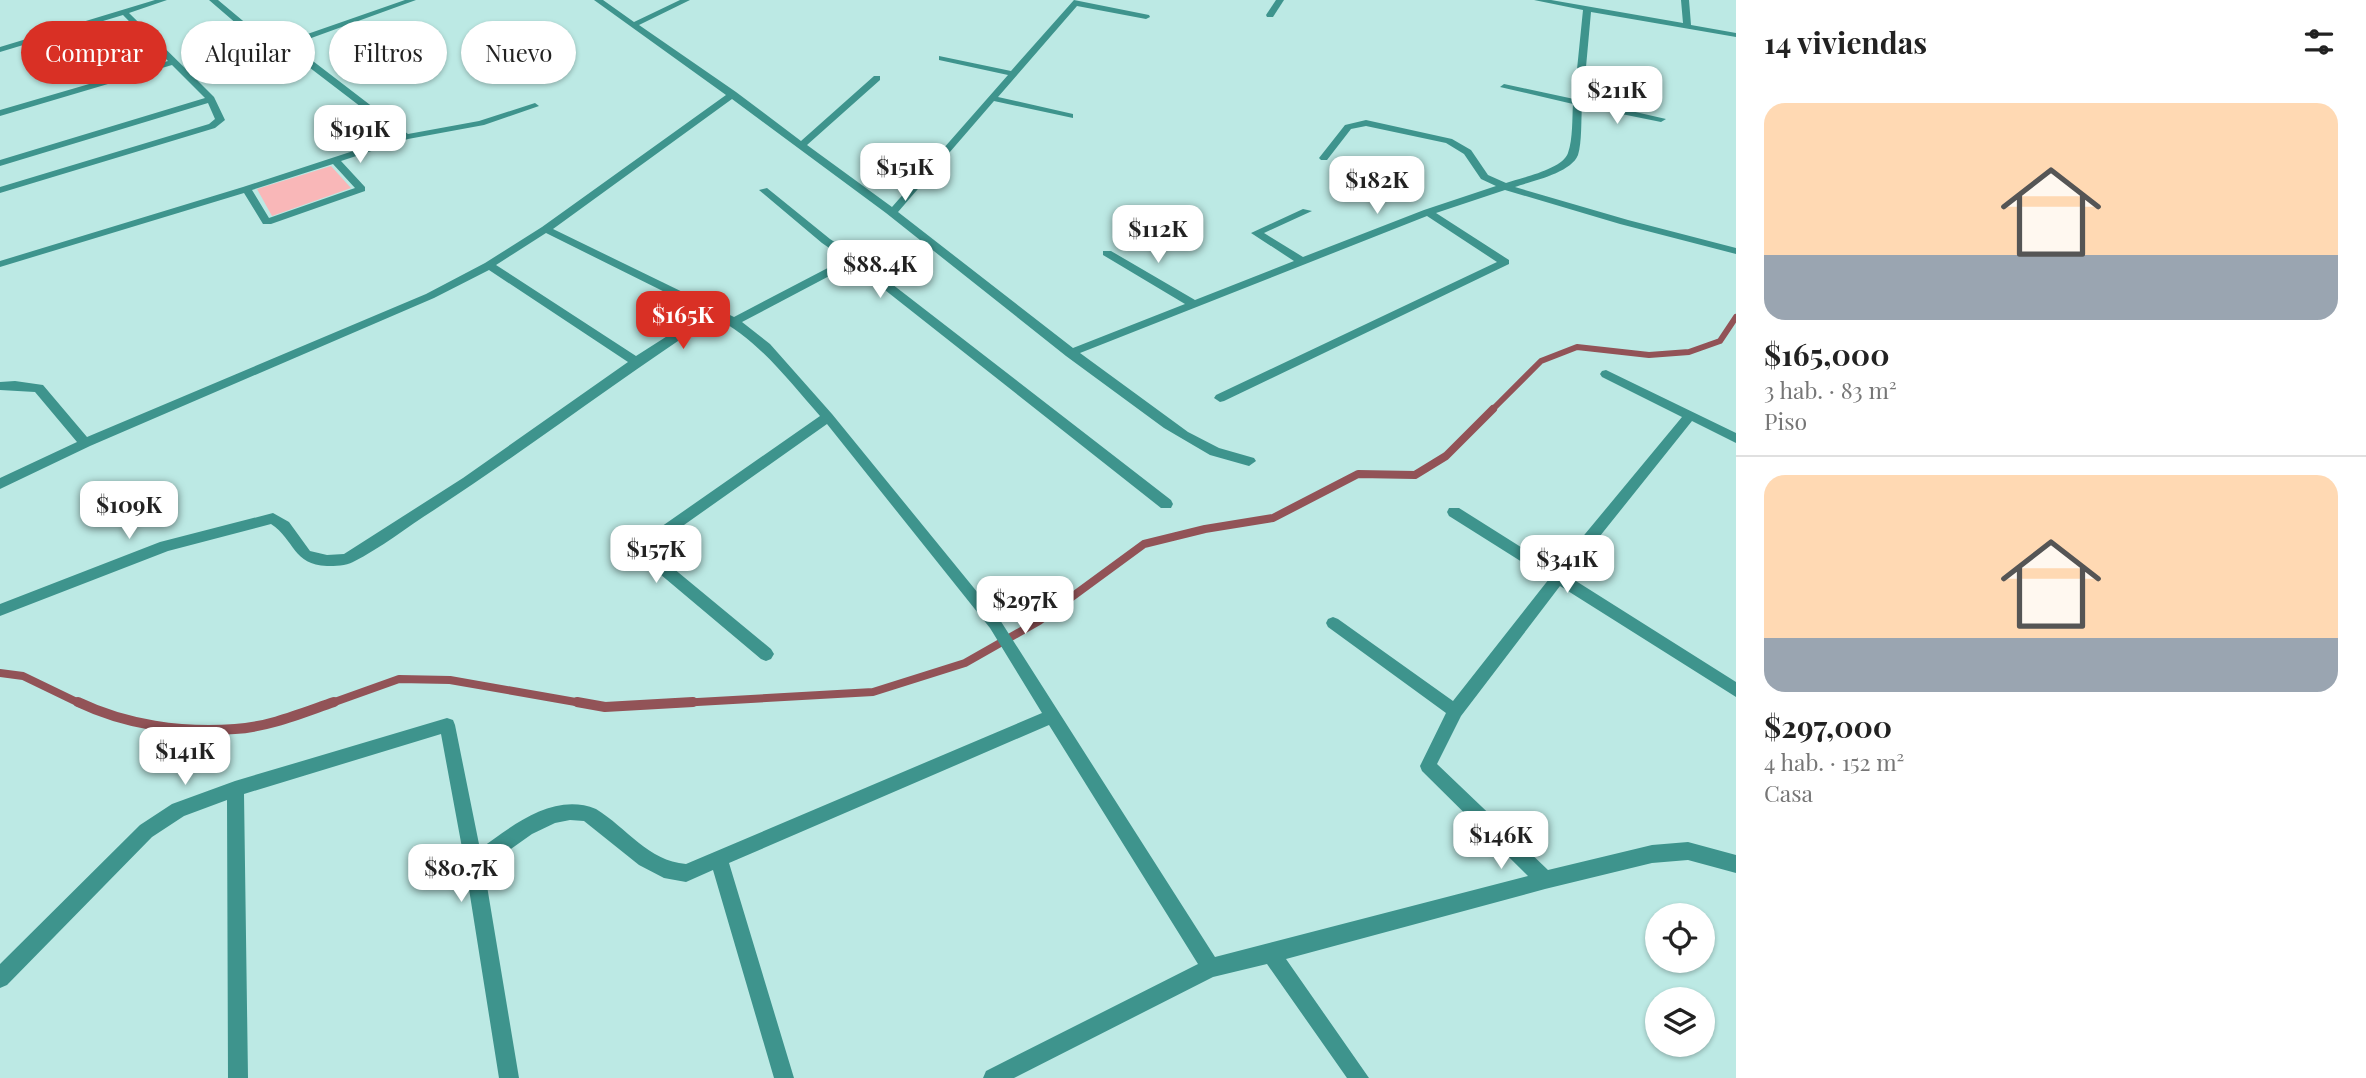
<!DOCTYPE html>
<html lang="es">
<head>
<meta charset="utf-8">
<style>
  body { margin:0; font-family:"Playfair Display",serif; background:#f2f2f2; color:#222; height:100vh; display:flex; flex-direction:column; font-size:26px; white-space:nowrap }
  * { box-sizing:border-box; margin:0 }
  p { font-size:23px; color:#767676 }
  .icon { flex:none; width:38px; height:38px; fill:none; stroke:currentColor; stroke-width:2; stroke-linecap:round; stroke-linejoin:round }
  .map { position:relative; flex:1; overflow:hidden }
  .side { display:flex; flex-direction:column; background:#fff; width:630px }
  .side>* { flex:none }
  .hud { position:absolute; left:21px; top:21px; width:665px; height:63px; display:flex; gap:14px }
  .fabs { position:absolute; left:1645px; top:903px; display:grid; gap:14px }
  .fabs a { display:grid; place-items:center; width:70px; height:70px; border-radius:50%; background:#fff; box-shadow:0 2px 5px #0004; font-size:35px }
  .price { position:absolute; translate:-50% -60px; padding:0 16px; border-radius:14px; background:#fff; color:#222; font-size:23px; line-height:46px; filter:drop-shadow(0 2px 4px #0008) }
  .price::after { content:''; position:absolute; left:50%; top:42px; width:21px; height:16px; margin-left:-10px; background:inherit; clip-path:polygon(0 0,100% 0,50% 100%) }
  .price.on { background:#d93025; color:#fff }
  ul { padding:0; list-style:none }
  li { display:grid; align-content:center; gap:14px; height:371px; padding:0 28px }
  li+li { border-top:2px solid #e0e0e0 }
  li span { display:grid; place-items:center; height:217px; border-radius:21px; color:#555 }
  li>.icon { margin-inline-start:auto }
  span .icon { width:126px; height:126px; fill:#fffc; stroke-width:1 }
  li b { font-size:30px }
  h2 { display:flex; justify-content:space-between; align-items:center; height:84px; padding:0 28px; font-size:30px }
  .chip { padding:0 24px; border-radius:32px; background:#fff; box-shadow:0 2px 5px #0004; font-size:24px; line-height:63px }
  .chip.on { background:#d93025; color:#fff }
  main { display:flex; flex:1; min-height:0 }
  .map>svg:first-child { display:block }
  .green { fill:#f9b7b8 }
  .lines { fill:none; stroke-linecap:round; stroke-linejoin:round }
  .stream-far2 { stroke:#925357; stroke-width:6 }
  .stream-far1 { stroke:#925357; stroke-width:8 }
  .stream { stroke:#925357; stroke-width:10 }
  .street { fill:#3e948d; fill-rule:evenodd }
</style>
</head>
<body>
<main>
<div class="map">
<svg width="1736" height="1078" viewBox="0 0 1736 1078">
  <rect width="100%" height="100%" fill="#bce9e4"/>
  <path class="green" d="M331 166 351 188 272 216 257 189Z"/>
  <g class="lines">
    <path class="stream-far2" d="M1492 410 1541 361 1577 347 1649 355 1689 352 1720 341 1736 317"/>
    <g class="stream-far1">
      <path d="M0 673 23 676 81 704"/>
      <path d="M329 704 399 679 450 680 587 704"/>
      <path d="M662 704 873 692 965 663 1039 621 1144 544 1205 529 1273 518 1358 474 1415 475 1446 456 1493 409"/>
    </g>
    <g class="stream">
      <path d="M78 702C126 725 182 733 235 729 269 727 302 713 334 702"/>
      <path d="M577 702 605 707 693 702"/>
    </g>
    <g class="street">
      <path d="M155 0H167L129 13 192 75 266 49 209 0H218L273 46 405 0H416L292 45 408 134 479 121 535 103 539 106 484 125 408 139 341 161 365 187V191L271 224H263L244 193 0 267V261L243 187 399 136 284 48 196 79 214 97 225 120 215 128 0 193V187L209 124 215 119 208 103 0 166V160L205 98 172 65 0 116V110L168 61 123 15 0 52V47ZM333 164 355 188 269 218 252 190Z"/>
      <path d="M594 0H603L634 22 680 0H690L639 25 736 92 801 141 874 76H880V80L807 145 892 207 1008 75 939 60V56L1011 71 1074 0 1149 15 1150 17 1146 19 1077 6 998 97 1073 114V118L994 101 898 212 1073 348 1185 304 1103 255V251H1111L1195 300 1294 261 1251 233 1303 209 1312 211 1264 233 1303 257 1424 210 1496 186 1481 179 1464 154 1446 143 1366 126 1351 129 1327 160H1321L1319 158 1345 125 1366 120 1452 139 1471 150 1488 175 1506 183C1521 178 1563 169 1568 153 1573 138 1572 119 1573 104L1500 87 1504 84 1574 99 1583 10 1534 0H1551L1683 23 1681 0H1689L1691 25 1736 33V37L1591 12 1583 100 1666 119 1661 122 1582 106C1581 119 1582 143 1578 155 1571 173 1532 181 1515 187L1628 220 1736 248V254L1620 224 1505 190 1436 213 1509 260V264L1224 401 1220 402 1214 398 1216 395 1497 262 1427 216 1080 353 1188 432 1219 448 1254 458 1256 461 1249 466 1210 455 1164 428 1066 356 886 213 732 99 553 229 734 317 845 259 822 243 759 190 767 188 830 239 857 257 1171 500 1173 504 1171 508H1161L852 264 742 322 770 344 832 414 1000 620 1215 957 1528 876 1422 771 1420 766 1446 713 1328 627 1326 623 1328 619 1333 617 1338 619 1453 701 1549 579 1449 516 1447 512 1449 508H1459L1556 569 1682 417 1602 377 1600 374 1602 371 1606 370 1736 433V443L1692 421 1568 576 1736 682V697L1560 586 1461 716 1437 764 1548 870 1652 845 1688 842 1736 855V873L1688 860 1652 863 1545 889 1286 959 1369 1078H1347L1267 964 1213 977 1014 1078H983L986 1071 1198 964 1049 725 729 863 794 1078H774L713 870 686 882 664 878 639 865 584 821 570 820 555 823 532 834 484 868 519 1078H499L465 864 441 734 244 794 248 1078H228L227 800 184 816 152 837 7 985 0 988V964L140 825 172 804 235 781 447 718 453 720 455 725 480 849C513 825 554 792 596 809 627 828 648 861 686 864L1042 713 990 628 827 424 650 549 771 649 774 654 771 659 766 661 761 659 635 553 633 549 635 545 820 416C788 380 758 339 714 317 619 379 529 448 434 510 407 527 381 548 353 562 346 566 335 566 327 566 293 565 295 540 271 524L168 551 0 616V604L160 542 273 513 289 522 310 551 327 555 344 554 463 478 628 362 489 270 434 298 90 446 0 489V478L77 442 35 392 0 390V382L15 381 43 385 87 437 426 294 485 263 542 227 726 95ZM546 233 705 312 636 356 496 265Z"/>
      <path d="M1276 0H1284L1273 17H1267L1266 15Z"/>
    </g>
  </g>
</svg>
<div class="fabs">
<a><svg class="icon" aria-label="locate" viewBox="0 0 24 24"><circle cx="12" cy="12" r="6"/><path d="M12 2v4M12 18v4M2 12h4M18 12h4"/></svg></a>
<a><svg class="icon" aria-label="layers" viewBox="0 0 24 24"><path d="M12 4l9 5-9 5-9-5zM3 14l9 5 9-5"/></svg></a>
</div>
<b class="price" style="left:1617px;top:126px">$211K</b>
<b class="price" style="left:360px;top:165px">$191K</b>
<b class="price" style="left:905px;top:203px">$151K</b>
<b class="price" style="left:1377px;top:216px">$182K</b>
<b class="price" style="left:1158px;top:265px">$112K</b>
<b class="price" style="left:880px;top:300px">$88.4K</b>
<b class="price on" style="left:683px;top:351px">$165K</b>
<b class="price" style="left:129px;top:541px">$109K</b>
<b class="price" style="left:656px;top:585px">$157K</b>
<b class="price" style="left:1567px;top:595px">$341K</b>
<b class="price" style="left:1025px;top:636px">$297K</b>
<b class="price" style="left:185px;top:787px">$141K</b>
<b class="price" style="left:1501px;top:871px">$146K</b>
<b class="price" style="left:461px;top:904px">$80.7K</b>
<div class="hud">
<a class="chip on">Comprar</a>
<a class="chip">Alquilar</a>
<a class="chip">Filtros</a>
<a class="chip">Nuevo</a>
</div>
</div>
<section class="side">
<h2>14 viviendas<svg class="icon" aria-label="filters" viewBox="0 0 24 24"><path d="M4 7h16M4 17h16"/><circle cx="9" cy="7" r="2"/><circle cx="15" cy="17" r="2"/></svg></h2>
<ul>
<li><span style="background:linear-gradient(#ffd9b3 70%,#9aa5b1 0)"><svg class="icon" aria-label="home" viewBox="0 0 24 24"><path d="M3 11l9-7 9 7M6 9v11h12V9"/></svg></span><div><b>$165,000</b><p>3 hab. · 83 m²</p><p>Piso</p></div></li>
<li><span style="background:linear-gradient(#ffd9b3 75%,#9aa5b1 0)"><svg class="icon" aria-label="home" viewBox="0 0 24 24"><path d="M3 11l9-7 9 7M6 9v11h12V9"/></svg></span><div><b>$297,000</b><p>4 hab. · 152 m²</p><p>Casa</p></div></li>
</ul>
</section>
</main>
</body>
</html>
